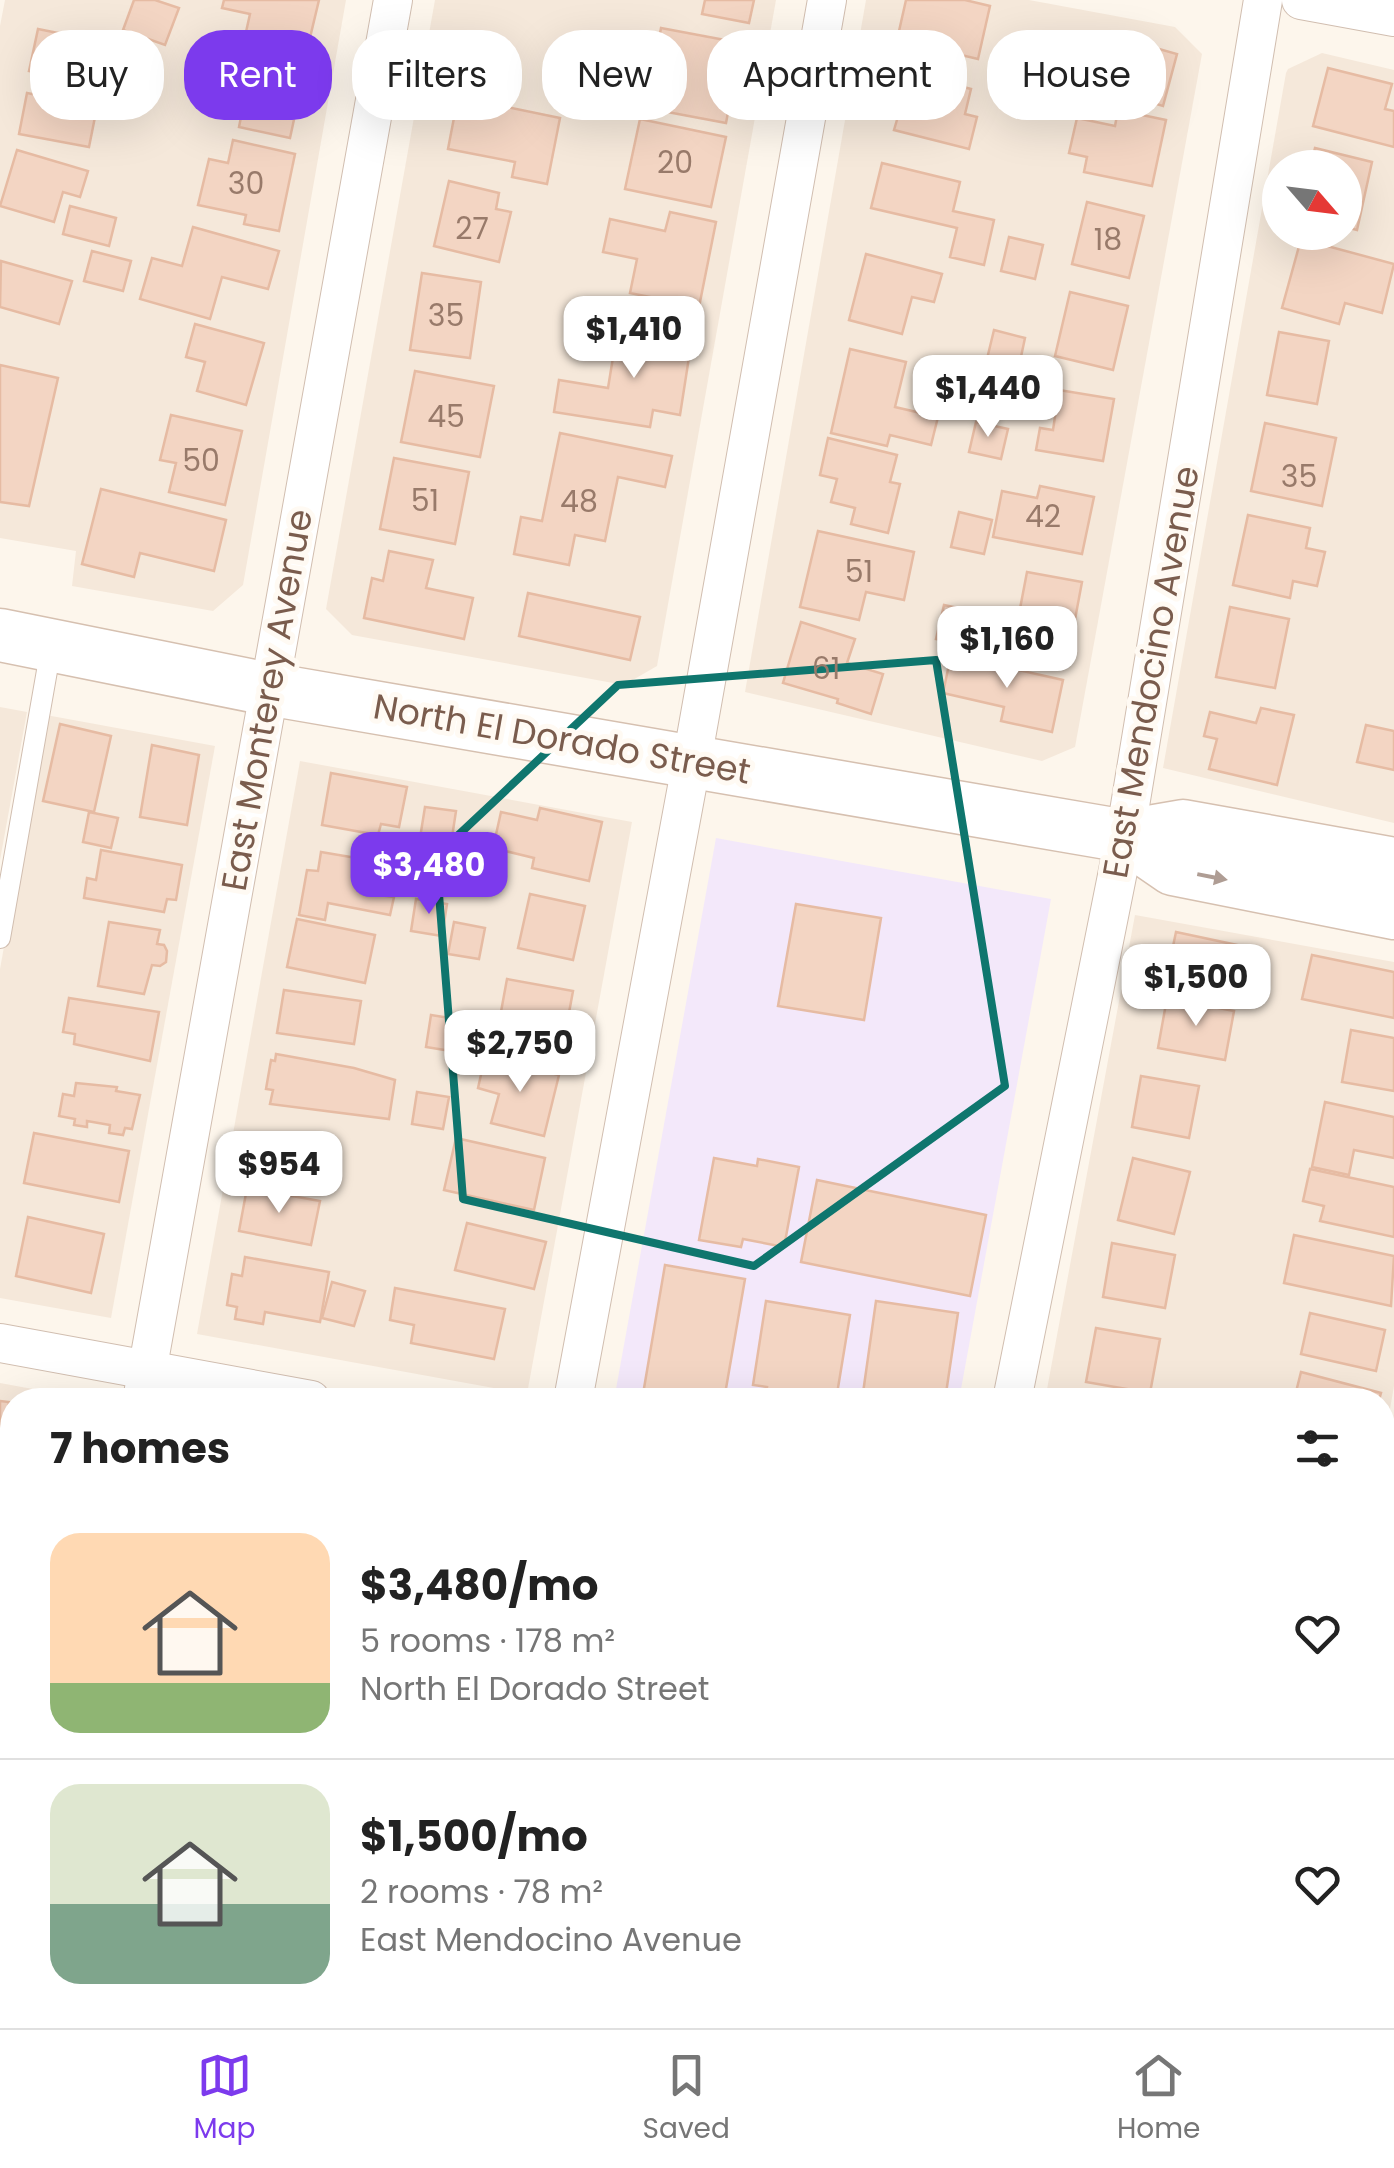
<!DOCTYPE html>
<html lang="en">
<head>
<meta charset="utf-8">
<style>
  body { margin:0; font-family:Poppins,sans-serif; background:#f6f6f6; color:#222; height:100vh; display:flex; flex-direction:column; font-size:38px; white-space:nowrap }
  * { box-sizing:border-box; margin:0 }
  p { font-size:32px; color:#767676 }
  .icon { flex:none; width:55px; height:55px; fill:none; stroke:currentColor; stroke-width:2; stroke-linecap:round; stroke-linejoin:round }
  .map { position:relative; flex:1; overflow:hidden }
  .drawer { position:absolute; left:0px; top:1388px; width:1395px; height:642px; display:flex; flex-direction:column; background:#fff; border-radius:40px 40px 0 0; box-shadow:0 10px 40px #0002 }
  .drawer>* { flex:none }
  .banner { position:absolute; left:30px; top:30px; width:1335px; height:90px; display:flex; gap:20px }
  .needle { width:65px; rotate:118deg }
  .fabs { position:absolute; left:1262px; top:150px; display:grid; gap:20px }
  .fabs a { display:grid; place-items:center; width:100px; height:100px; border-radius:50%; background:#fff; box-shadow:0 10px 40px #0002; font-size:50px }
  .price { position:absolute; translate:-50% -85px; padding:0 22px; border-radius:20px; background:#fff; color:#222; font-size:32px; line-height:65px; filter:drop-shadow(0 2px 5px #0008) }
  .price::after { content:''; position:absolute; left:50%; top:60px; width:30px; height:22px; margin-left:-15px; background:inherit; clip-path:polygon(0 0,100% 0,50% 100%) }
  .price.selected { background:#7c3aed; color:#fff }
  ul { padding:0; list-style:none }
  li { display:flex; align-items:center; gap:30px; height:250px; padding:0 50px }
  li+li { border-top:2px solid #e0e0e0 }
  li span { display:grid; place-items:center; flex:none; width:280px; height:200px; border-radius:30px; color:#555 }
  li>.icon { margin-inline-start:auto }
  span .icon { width:120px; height:120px; fill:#fffc; stroke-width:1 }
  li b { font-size:42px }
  h2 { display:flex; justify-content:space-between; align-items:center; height:120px; padding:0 50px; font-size:42px }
  .tag { padding:0 35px; border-radius:40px; background:#fff; box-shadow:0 10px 40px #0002; font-size:35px; line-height:90px }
  .tag.selected { background:#7c3aed; color:#fff }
  .menu { display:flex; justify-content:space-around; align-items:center; height:140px; border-top:2px solid #e0e0e0; background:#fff; font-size:28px; color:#767676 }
  .menu a { display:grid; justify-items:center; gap:5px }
  .menu .selected { color:#7c3aed }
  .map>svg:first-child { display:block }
  .residential { fill:#f5e8da; fill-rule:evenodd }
  .education { fill:#f3e8fa }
  .building { fill:#f3d5c3; stroke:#e6bba3; stroke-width:2.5 }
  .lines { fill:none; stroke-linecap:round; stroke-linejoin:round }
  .service-casing { stroke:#d1beb0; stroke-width:22 }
  .minor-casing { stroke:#d1beb0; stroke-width:40 }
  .secondary-casing { stroke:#d6c0b0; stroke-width:55 }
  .service { stroke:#fff; stroke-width:20 }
  .minor { stroke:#fff; stroke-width:38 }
  .secondary { stroke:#fff; stroke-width:52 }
  .oneway { fill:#af9d94 }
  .marked { fill:none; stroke:#0f766e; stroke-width:8; stroke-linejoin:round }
  .labels { text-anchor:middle; stroke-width:10; stroke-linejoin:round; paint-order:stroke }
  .number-label { font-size:30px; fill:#987a6a }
  .street-label { font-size:35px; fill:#7a5c4d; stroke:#fffaf3 }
</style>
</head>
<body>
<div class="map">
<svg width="1394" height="2028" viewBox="0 0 1394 2028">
  <rect width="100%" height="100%" fill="#fdf6ec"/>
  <g class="residential">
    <path d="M5 0H346L243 585 213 611 72 586 76 551 0 538V26Z"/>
    <path d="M435 0H776L657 666 624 685 352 635 326 609Z"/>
    <path d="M866 0H1029L1175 27 1202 54 1075 747 1042 761 745 692Z"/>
    <path d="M1322 53 1394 70V823L1163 768 1286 73 1288 69ZM1280 168H1345V232H1280Z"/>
    <path d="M0 707 27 712 0 860Z"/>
    <path d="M46 715 215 746 111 1318 0 1298V969Z"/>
    <path d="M300 761 632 822 527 1394 197 1334Z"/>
    <path d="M1135 915 1394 962V1386L1383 1449 1382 1400H1045Z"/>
    <path d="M0 1383 93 1400H12V1850L0 1918Z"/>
    <path d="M1394 1860V2028H1363L1365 2018H1382L1383 1923Z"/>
    <path d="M146 2018H413L411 2028H202Z"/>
    <path d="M934 2018H1279L1277 2028H932Z"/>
  </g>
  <g class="education">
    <path d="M716 838 1051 899 959 1400H614Z"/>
    <path d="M501 2018H846L844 2028H499Z"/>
  </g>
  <g class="building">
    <path d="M134 0H155L179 8 165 45 123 30Z"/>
    <path d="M224 0H319L308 46 246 32 250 14 222 8Z"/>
    <path d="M705 0H754L749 23 702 14Z"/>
    <path d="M906 0H965L990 6 978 59 897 40Z"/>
    <path d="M661 28 741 43 726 123 646 108Z"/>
    <path d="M38 29 108 43 100 85 29 71Z"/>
    <path d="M1117 37 1177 54 1163 106 1051 73 1060 42 1111 56Z"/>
    <path d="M254 53 306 64 290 138 239 127Z"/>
    <path d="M1328 68 1392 84 1385 109 1394 111V147L1313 126Z"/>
    <path d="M893 69 971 89 965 114 977 117 969 149 894 130 899 113 883 109Z"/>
    <path d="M27 93 97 107 89 147 19 134Z"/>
    <path d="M458 97 560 118 547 184 512 177 515 162 448 149Z"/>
    <path d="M1118 110 1166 120 1152 186 1084 172 1087 157 1069 153 1077 118 1115 126Z"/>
    <path d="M640 119 726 137 711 207 625 189Z"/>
    <path d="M233 140 295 154 279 231 244 224 246 215 198 205 209 159 228 163Z"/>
    <path d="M1315 148 1372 162 1357 230 1345 227V168H1310Z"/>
    <path d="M17 150 88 171 80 197 63 192 54 222 0 206Z"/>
    <path d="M882 163 960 182 953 211 994 220 984 265 950 257 957 228 871 208Z"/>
    <path d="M449 181 499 193 496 209 511 212 499 262 434 246Z"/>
    <path d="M1087 202 1144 216 1129 278 1072 264Z"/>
    <path d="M70 206 116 218 109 246 63 234Z"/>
    <path d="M670 212 716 222 699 307 630 293 637 259 603 252 610 219 665 231Z"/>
    <path d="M193 227 279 251 268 289 222 277 210 319 140 299 152 258 182 266Z"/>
    <path d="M1009 237 1043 245 1035 279 1001 271Z"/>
    <path d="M1301 239 1394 264 1382 313 1345 303 1339 324 1282 308Z"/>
    <path d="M92 251 131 261 123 291 84 281Z"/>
    <path d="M866 254 942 274 934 302 912 297 902 334 849 320Z"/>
    <path d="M1 261 72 281 59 324 0 307Z"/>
    <path d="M422 273 481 282 470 358 410 350Z"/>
    <path d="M1070 292 1128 306 1113 370 1055 356Z"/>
    <path d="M195 324 264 343 246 405 197 391 205 362 186 357Z"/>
    <path d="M618 327 692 338 680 415 653 410 650 427 554 412 559 380 608 388Z"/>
    <path d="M994 330 1025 338 1018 371 986 363Z"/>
    <path d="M1279 332 1329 341 1317 404 1267 395Z"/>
    <path d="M850 349 906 362 895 407 938 417 931 445 890 435 887 446 831 433Z"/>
    <path d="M0 365 58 378 29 506 0 502Z"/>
    <path d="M415 371 494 386 480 457 401 442Z"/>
    <path d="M1059 390 1114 399 1103 461 1036 450 1040 428 1053 430Z"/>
    <path d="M171 415 242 431 225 505 169 492 176 463 160 460Z"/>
    <path d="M976 422 1008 429 1001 459 969 452Z"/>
    <path d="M1265 423 1336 438 1322 506 1251 491Z"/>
    <path d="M560 433 672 456 665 487 618 477 605 541 575 535 569 565 514 554 521 517 542 521Z"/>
    <path d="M828 438 897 455 890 482 900 484 888 533 851 524 855 508 831 502 837 479 820 475Z"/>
    <path d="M394 458 469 472 455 544 380 529Z"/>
    <path d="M1040 486 1094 497 1082 554 993 537 1002 491 1037 498Z"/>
    <path d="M101 489 226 520 214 571 140 553 134 577 82 564Z"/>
    <path d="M959 512 992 520 984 554 951 547Z"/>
    <path d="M1248 515 1310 528 1306 548 1325 552 1317 586 1293 581 1290 598 1233 585Z"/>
    <path d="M818 531 914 552 904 600 866 592 859 620 800 607Z"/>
    <path d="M389 551 433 560 426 588 473 598 464 639 364 618 372 578 383 581Z"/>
    <path d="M1027 572 1082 582 1070 646 1015 635Z"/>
    <path d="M528 593 640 617 630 660 519 636Z"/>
    <path d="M944 605 977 612 969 646 936 639Z"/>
    <path d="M1230 607 1289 619 1275 688 1216 677Z"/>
    <path d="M801 622 855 639 847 663 883 674 871 714 837 703 838 699 783 683Z"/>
    <path d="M951 655 1063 680 1052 732 1001 721 1004 707 943 693Z"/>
    <path d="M1261 708 1294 715 1277 785 1209 769 1217 739 1204 736 1210 712 1256 723Z"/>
    <path d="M60 724 111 736 94 812 43 801Z"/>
    <path d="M1366 725 1394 731V770L1357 762Z"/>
    <path d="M152 745 199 755 187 825 140 817Z"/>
    <path d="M331 773 407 787 399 827 381 824 378 835 322 825Z"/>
    <path d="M425 807 456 811 451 844 420 838Z"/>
    <path d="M540 808 602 822 589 881 532 868 534 858 493 848 501 812 537 820Z"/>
    <path d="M89 812 118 818 111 848 83 842Z"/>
    <path d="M101 850 182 865 176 900 167 899 164 912 84 898 87 878 96 880Z"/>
    <path d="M321 852 392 864 386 896 394 897 390 915 328 903 325 920 299 915 307 870 318 871Z"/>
    <path d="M530 894 585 906 573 960 518 948Z"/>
    <path d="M416 899 447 904 442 936 411 931Z"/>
    <path d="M796 904 881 918 864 1020 778 1006Z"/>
    <path d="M297 919 375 935 365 983 287 967Z"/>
    <path d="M109 922 160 930 157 944 164 945 167 951 166 962 160 966 152 965 144 994 98 986Z"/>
    <path d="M454 922 485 928 479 959 448 954Z"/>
    <path d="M1176 932 1256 949 1247 992 1167 975Z"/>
    <path d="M1312 955 1394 972V1018L1302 999Z"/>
    <path d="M507 979 573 991 562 1051 496 1039Z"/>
    <path d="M284 990 361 1001 354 1044 277 1033Z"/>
    <path d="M69 998 159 1012 150 1061 74 1044 75 1034 63 1032Z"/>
    <path d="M1167 998 1234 1011 1225 1060 1158 1048Z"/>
    <path d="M431 1015 462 1020 457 1052 426 1047Z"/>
    <path d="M1351 1030 1394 1038V1091L1342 1082Z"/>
    <path d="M276 1054 354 1068 395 1080 389 1119 270 1104 273 1090 266 1089 271 1060 275 1061Z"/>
    <path d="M485 1057 559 1075 544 1136 491 1123 499 1094 478 1088Z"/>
    <path d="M1141 1076 1199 1086 1189 1138 1132 1127Z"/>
    <path d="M76 1083 117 1087 116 1091 140 1095 132 1129 125 1128 123 1135 109 1133 110 1125 87 1121V1127L74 1125 75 1119 59 1116 63 1094 74 1096Z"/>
    <path d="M417 1092 449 1097 443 1129 412 1124Z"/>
    <path d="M1325 1102 1394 1117V1158L1354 1150 1349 1175 1312 1167Z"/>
    <path d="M34 1133 129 1151 119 1202 24 1183Z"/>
    <path d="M261 1135 301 1138V1142L324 1146 321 1159 332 1161 327 1189 299 1184 300 1178 255 1170Z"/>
    <path d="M456 1138 545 1158 534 1210 444 1190Z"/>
    <path d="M714 1158 757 1166 758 1159 799 1167 784 1247 743 1239 741 1247 699 1240Z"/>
    <path d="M1133 1158 1190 1172 1174 1234 1118 1220Z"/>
    <path d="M1310 1169 1394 1187V1237L1320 1221 1324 1206 1303 1201Z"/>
    <path d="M817 1180 986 1215 970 1296 801 1262Z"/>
    <path d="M247 1188 320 1201 311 1245 239 1231Z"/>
    <path d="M28 1217 104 1234 91 1293 16 1276Z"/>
    <path d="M467 1223 546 1242 534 1289 455 1270Z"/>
    <path d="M1294 1235 1394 1256 1391 1306 1284 1283Z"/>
    <path d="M1112 1243 1175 1255 1165 1308 1103 1297Z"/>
    <path d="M245 1257 329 1272 320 1322 265 1312 263 1324 235 1319 237 1307 227 1305 232 1274 242 1276Z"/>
    <path d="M665 1265 745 1279 724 1400H642Z"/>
    <path d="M332 1282 365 1291 354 1326 322 1318Z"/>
    <path d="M395 1288 505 1309 494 1359 411 1343 414 1325 390 1320Z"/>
    <path d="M766 1301 850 1315 836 1400 813 1397 812 1400H765L767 1387 753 1385Z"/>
    <path d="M876 1301 958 1313 945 1400H862Z"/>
    <path d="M1310 1313 1385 1330 1376 1371 1301 1354Z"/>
    <path d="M1096 1328 1160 1339 1150 1393 1086 1382Z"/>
    <path d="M1301 1372 1381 1393 1379 1400H1294Z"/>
    <path d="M0 1401 9 1402 0 1458Z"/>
    <path d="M0 1563 12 1565V1616L0 1613Z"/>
    <path d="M0 1649 12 1652V1703L0 1700Z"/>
    <path d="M0 1735 12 1738V1787L0 1784Z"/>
    <path d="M0 1819 11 1821 1 1873 0 1872Z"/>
    <path d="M312 2018H406L404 2028H364Z"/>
    <path d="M972 2018H1020L1017 2028H959L961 2021 970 2023Z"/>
  </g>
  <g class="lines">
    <g class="service-casing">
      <path id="service" d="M0 938 51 648"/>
    </g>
    <g class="minor-casing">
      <g id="minor">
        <path d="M1301 0 1394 17"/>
        <path d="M0 1343 311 1400"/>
        <path d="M142 1400 393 0"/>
        <path d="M573 1400 692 760 827 0"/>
        <path d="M1012 1400 1125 836 1263 0"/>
        <path d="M1382 1590 1394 1593"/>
        <path d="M1382 1723 1394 1659"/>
        <path d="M30 2028 32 2018"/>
        <path d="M461 2028 462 2018"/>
        <path d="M897 2028 899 2018"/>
        <path d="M1328 2028 1330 2018"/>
      </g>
    </g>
    <g class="secondary-casing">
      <g id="secondary">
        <path d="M0 635 268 689 1125 836 1183 826 1394 864"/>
        <path d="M1125 836 1173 869 1394 913"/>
      </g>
    </g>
    <use href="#service" class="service"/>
    <use href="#minor" class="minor"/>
    <use href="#secondary" class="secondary"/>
  </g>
  <defs><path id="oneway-solid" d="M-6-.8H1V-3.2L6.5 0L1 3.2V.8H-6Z" transform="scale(2.5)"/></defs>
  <use class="oneway" href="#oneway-solid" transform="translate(1212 877) rotate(11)"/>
  <path class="marked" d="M936 660 1005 1086 754 1266 463 1199 436 856 618 685Z"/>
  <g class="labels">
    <g class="number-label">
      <text x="675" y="173">20</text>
      <text x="246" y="194">30</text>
      <text x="472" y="239">27</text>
      <text x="1108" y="250">18</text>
      <text x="446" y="326">35</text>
      <text x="446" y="427">45</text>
      <text x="201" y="471">50</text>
      <text x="1299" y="487">35</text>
      <text x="425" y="511">51</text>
      <text x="579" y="512">48</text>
      <text x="1043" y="527">42</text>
      <text x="859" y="582">51</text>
      <text x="826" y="679">61</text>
    </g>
    <g class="street-label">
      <text transform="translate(1151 672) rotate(-80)" y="12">East Mendocino Avenue</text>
      <text transform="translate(267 700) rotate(-80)" y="12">East Monterey Avenue</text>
      <text transform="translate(562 739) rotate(10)" y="12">North El Dorado Street</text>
    </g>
  </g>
</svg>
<div class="fabs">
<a><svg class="needle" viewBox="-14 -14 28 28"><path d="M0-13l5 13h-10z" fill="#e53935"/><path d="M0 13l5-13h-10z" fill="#767676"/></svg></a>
</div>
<b class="price" style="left:634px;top:381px">$1,410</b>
<b class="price" style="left:988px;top:440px">$1,440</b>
<b class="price" style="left:1007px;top:691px">$1,160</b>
<b class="price selected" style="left:429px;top:917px">$3,480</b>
<b class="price" style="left:1196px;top:1029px">$1,500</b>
<b class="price" style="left:520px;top:1095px">$2,750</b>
<b class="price" style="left:279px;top:1216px">$954</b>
<div class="banner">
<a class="tag">Buy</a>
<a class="tag selected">Rent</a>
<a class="tag">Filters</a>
<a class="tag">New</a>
<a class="tag">Apartment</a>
<a class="tag">House</a>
</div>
<section class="drawer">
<h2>7 homes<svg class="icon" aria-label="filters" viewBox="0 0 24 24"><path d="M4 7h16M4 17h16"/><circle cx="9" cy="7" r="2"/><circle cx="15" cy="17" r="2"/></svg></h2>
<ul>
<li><span style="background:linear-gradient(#ffd9b3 75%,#8fb573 0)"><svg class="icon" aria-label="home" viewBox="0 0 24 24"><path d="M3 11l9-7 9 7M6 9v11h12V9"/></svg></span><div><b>$3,480/mo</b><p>5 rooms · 178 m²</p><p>North El Dorado Street</p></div><svg class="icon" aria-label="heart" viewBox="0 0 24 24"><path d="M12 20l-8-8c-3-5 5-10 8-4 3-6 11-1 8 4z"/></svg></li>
<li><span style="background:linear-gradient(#dfe7d0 60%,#7fa58c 0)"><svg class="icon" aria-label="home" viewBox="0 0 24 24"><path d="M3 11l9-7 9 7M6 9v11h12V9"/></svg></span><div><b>$1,500/mo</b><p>2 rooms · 78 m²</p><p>East Mendocino Avenue</p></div><svg class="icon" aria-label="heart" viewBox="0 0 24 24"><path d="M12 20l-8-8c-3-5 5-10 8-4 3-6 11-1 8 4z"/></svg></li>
</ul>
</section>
</div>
<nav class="menu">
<a class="selected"><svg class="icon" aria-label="map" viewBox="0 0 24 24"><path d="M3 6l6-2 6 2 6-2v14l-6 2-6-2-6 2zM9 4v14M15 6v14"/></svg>Map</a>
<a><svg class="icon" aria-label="saved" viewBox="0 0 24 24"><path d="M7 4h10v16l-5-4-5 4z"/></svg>Saved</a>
<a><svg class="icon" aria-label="home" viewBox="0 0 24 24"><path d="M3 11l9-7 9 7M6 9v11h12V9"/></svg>Home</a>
</nav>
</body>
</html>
